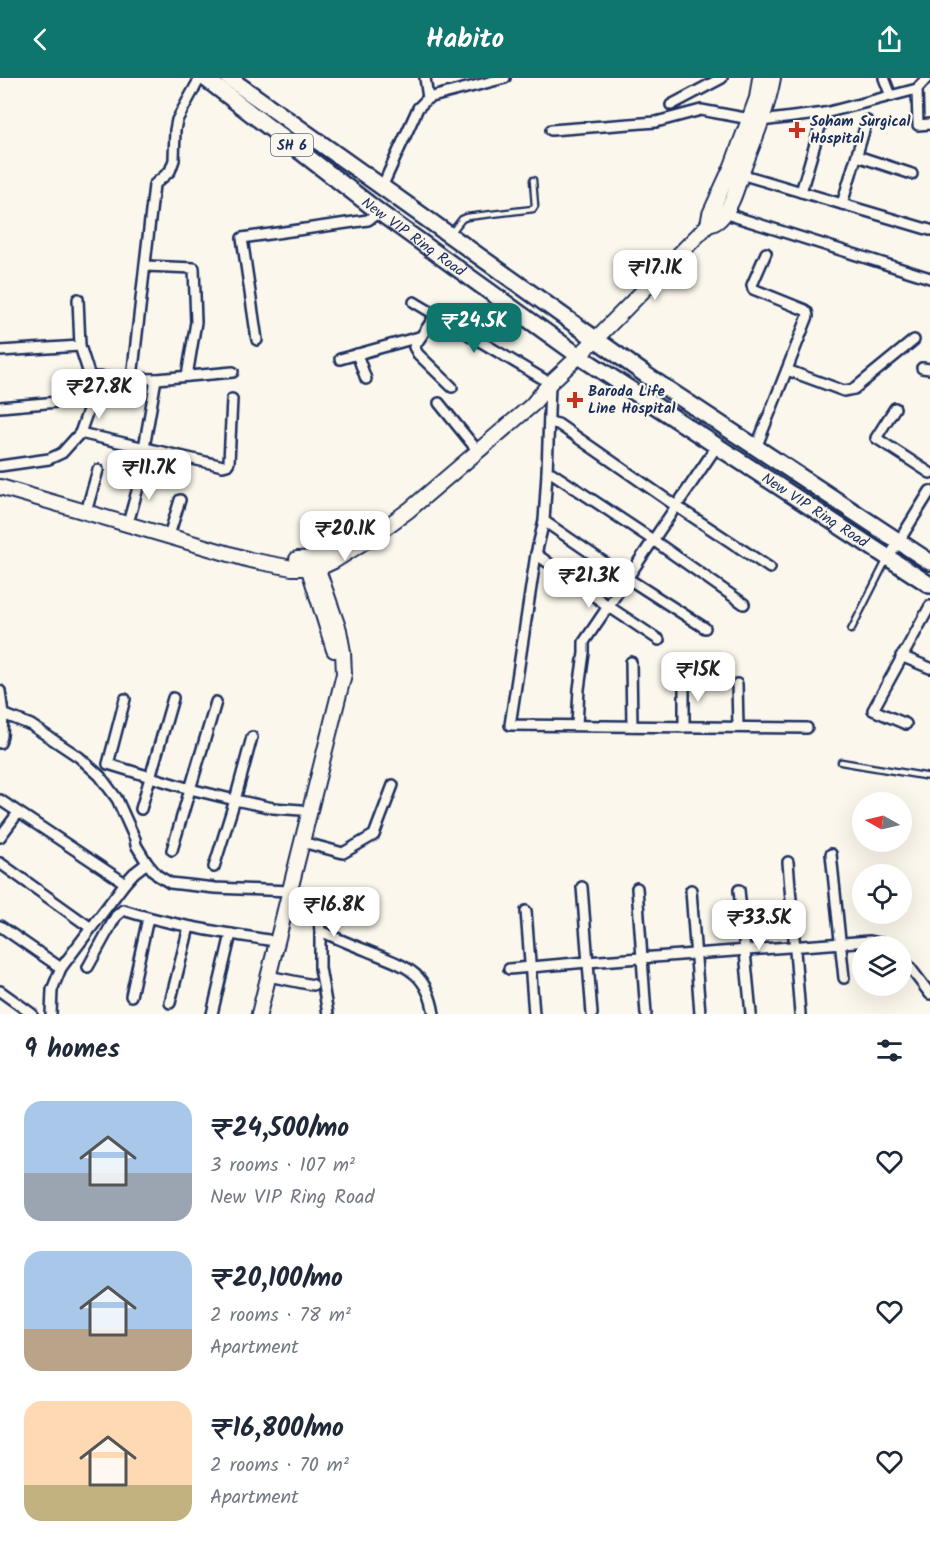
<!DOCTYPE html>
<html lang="en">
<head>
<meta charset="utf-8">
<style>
  body { margin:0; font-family:Kalam,sans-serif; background:#f6f6f7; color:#1f2937; height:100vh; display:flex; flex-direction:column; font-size:22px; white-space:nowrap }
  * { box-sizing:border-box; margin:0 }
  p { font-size:20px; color:#747a83 }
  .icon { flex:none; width:33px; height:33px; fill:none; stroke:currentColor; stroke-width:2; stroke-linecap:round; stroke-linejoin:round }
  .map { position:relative; height:936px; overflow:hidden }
  .details { display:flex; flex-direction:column; background:#fff; flex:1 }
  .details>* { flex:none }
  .needle { width:39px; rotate:278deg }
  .tools { position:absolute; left:852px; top:714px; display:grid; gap:12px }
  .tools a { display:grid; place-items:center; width:60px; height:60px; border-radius:50%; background:#fff; box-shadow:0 6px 24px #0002; font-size:30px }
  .price { position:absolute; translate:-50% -51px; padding:0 14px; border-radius:12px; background:#fff; color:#222; font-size:20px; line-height:39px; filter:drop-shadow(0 2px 3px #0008) }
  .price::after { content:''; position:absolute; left:50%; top:36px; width:18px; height:14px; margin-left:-9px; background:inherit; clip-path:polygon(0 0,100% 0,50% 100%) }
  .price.on { background:#0f766e; color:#fff }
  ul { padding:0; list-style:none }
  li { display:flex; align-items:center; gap:18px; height:150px; padding:0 24px }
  li span { display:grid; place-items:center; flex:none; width:168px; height:120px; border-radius:18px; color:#555 }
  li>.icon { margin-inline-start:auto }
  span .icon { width:72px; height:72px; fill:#fffc; stroke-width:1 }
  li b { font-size:26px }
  h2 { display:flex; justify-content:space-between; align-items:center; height:72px; padding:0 24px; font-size:26px }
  header { display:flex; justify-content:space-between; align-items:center; height:78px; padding:0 24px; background:#0f766e; color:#fff; font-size:27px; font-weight:700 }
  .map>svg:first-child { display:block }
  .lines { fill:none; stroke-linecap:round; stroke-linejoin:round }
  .lane-casing { stroke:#1b2f5e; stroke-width:9 }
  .street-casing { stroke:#1b2f5e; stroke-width:14 }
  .secondary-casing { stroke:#1b2f5e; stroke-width:18 }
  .primary-casing { stroke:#1b2f5e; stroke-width:20 }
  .lane { stroke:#fbf7ec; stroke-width:4.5 }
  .street { stroke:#fbf7ec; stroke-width:9 }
  .secondary { stroke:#fbf7ec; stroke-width:14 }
  .primary { stroke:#fbf7ec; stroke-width:15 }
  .poi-dot { fill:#c8321e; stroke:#fbf7ec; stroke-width:2 }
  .labels { text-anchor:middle; stroke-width:4.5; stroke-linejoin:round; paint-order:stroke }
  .shield { fill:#fbf7ec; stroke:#5e6b89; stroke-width:1.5 }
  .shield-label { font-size:14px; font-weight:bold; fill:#1b2f5e }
  .poi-label { font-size:15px; font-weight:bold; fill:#1b2f5e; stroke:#fbf7ec; text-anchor:start }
  .street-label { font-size:15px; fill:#1b2f5e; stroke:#fbf7ec }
</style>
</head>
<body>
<header><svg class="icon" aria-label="back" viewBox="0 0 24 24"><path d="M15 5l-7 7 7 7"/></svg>Habito<svg class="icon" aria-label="share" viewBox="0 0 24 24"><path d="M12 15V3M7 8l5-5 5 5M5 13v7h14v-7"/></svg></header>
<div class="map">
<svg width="930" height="936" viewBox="0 0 930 936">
  <rect width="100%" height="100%" fill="#fbf7ec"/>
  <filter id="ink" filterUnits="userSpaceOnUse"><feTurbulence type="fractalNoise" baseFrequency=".0167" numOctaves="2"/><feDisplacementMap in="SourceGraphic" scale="12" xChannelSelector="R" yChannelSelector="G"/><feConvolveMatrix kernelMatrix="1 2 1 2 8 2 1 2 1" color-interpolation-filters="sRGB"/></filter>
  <g filter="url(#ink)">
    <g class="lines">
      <g class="lane-casing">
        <g id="lane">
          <path d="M451 155 462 141 467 139 533 131 535 128 533 102"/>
          <path d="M851 552 887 481"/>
          <path d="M841 684 930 699"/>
        </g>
      </g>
      <g class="street-casing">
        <g id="street">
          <path d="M425 0 428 20"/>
          <path d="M884 0 891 18"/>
          <path d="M917 11 918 47 930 46"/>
          <path d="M671 27 722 0"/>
          <path d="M551 52 656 44 701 32 761 43 825 35 917 11 927 0"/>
          <path d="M857 78 912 96"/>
          <path d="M737 95 842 126 867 43"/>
          <path d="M382 109 418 30 428 20 505 0"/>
          <path d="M801 114 824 35"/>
          <path d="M842 126 930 152"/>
          <path d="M720 134 930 200"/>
          <path d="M145 188 194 190 196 244 187 298"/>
          <path d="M414 224 550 305 547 395 544 443 536 476 510 647 807 650"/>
          <path d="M435 238 414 269 418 276 452 309"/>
          <path d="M257 262 242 160 368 142 379 134"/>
          <path d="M0 273 80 268"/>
          <path d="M357 276 366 301"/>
          <path d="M340 281 419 259"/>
          <path d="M922 290 930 291"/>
          <path d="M787 292 844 313 854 311 914 262"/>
          <path d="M90 299 157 301 233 294"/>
          <path d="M132 300 154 107 170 93 174 82 175 52 177 42 200 0"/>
          <path d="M439 325 473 367"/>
          <path d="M0 329 92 321"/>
          <path d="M895 330 876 360 930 395"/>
          <path d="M549 344 558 346 676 428 770 490"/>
          <path d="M80 355 223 388 227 387 229 384 232 321"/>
          <path d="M144 370 156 301"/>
          <path d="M756 370 808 238 807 234 805 232 753 211 752 207 766 175"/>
          <path d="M0 388 49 381 62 375 80 355 92 321 90 299 80 268 78 221"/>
          <path d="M547 395H552L653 462 744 526"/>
          <path d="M86 434 98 392"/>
          <path d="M130 438 141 399"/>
          <path d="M544 443 627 500 705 550"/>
          <path d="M171 451 180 422"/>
          <path d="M536 476 608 528 659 562"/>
          <path d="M889 479 930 413"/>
          <path d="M901 578 930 590"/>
          <path d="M631 584 632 648"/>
          <path d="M684 601V649"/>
          <path d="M737 606 738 649"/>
          <path d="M0 613 3 636 31 647 79 679 100 698 117 721 135 761 136 767 147 785 157 797 170 805 215 810 290 813 310 825 318 834 320 853V890L328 936"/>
          <path d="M125 621 108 686 190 711 235 722 273 730 301 732"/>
          <path d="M906 646 873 632 930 528"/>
          <path d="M577 647 579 611 584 575V564L717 368"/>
          <path d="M0 665 2 658 3 636"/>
          <path d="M0 722 125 805"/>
          <path d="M141 731 173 620"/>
          <path d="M0 759 18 735"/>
          <path d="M302 764 343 775 374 757 393 707"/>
          <path d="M172 772 216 624"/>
          <path d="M831 776 844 900"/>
          <path d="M788 784 800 936"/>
          <path d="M0 785 91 850"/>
          <path d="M214 789 235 722 252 659"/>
          <path d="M582 809 592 936"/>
          <path d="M637 810 646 936"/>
          <path d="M691 812 700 936"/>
          <path d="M739 812 751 936"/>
          <path d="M526 833 534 936"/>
          <path d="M0 848 61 890"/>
          <path d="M320 853C336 860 352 867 368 873 404 888 427 892 434 936"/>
          <path d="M902 879 930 916"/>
          <path d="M88 889 116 838 123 832C170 847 219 854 268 862"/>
          <path d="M509 891 587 884 870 863 894 868"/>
          <path d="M268 898 313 907"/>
          <path d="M0 913 32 936"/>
          <path d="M131 918 148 840"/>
          <path d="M170 925 189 849"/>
          <path d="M51 936 52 912 61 890 125 805 134 795 147 785"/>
          <path d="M212 936 231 856"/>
        </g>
      </g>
      <g class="secondary-casing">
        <g id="secondary">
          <path d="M708 147 710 136 732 88 757 20 760 0"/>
          <path d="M0 409 250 482 292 490H319L334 483 375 457 409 432 532 327 550 305 579 278 708 147C713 146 717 144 720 141 732 129 737 109 742 94 754 63 767 33 773 0"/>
          <path d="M297 481C315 481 325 478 341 468"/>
          <path d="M306 482 334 572"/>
          <path d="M259 936 344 596 343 574 339 552 315 483"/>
        </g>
      </g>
      <g class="primary-casing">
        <g id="primary">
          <path id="s1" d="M205 0 379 134 579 278 930 507"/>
          <path d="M229 0 646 297 930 484"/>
        </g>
      </g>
      <use href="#lane" class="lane"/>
      <use href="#street" class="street"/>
      <use href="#secondary" class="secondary"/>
      <use href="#primary" class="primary"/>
    </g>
  </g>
  <g class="poi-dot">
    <path d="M794 43h6v6h6v6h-6v6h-6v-6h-6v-6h6z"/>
    <path d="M572 313h6v6h6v6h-6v6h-6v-6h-6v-6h6z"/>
  </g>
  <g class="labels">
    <rect class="shield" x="271" y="56" width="42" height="22" rx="4.5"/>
    <g class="shield-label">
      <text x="292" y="72">SH 6</text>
    </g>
    <g class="poi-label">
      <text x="810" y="48">Soham Surgical<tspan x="810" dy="17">Hospital</tspan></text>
      <text x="588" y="318">Baroda Life<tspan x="588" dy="17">Line Hospital</tspan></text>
    </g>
    <g class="street-label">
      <text dy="5" stroke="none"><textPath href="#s1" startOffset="262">New VIP Ring Road</textPath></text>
      <text dy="5" stroke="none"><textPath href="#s1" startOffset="748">New VIP Ring Road</textPath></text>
    </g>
  </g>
</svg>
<div class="tools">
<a><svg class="needle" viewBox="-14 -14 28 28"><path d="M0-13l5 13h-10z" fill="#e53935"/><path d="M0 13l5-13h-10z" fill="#747a83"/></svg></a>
<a><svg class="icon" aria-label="locate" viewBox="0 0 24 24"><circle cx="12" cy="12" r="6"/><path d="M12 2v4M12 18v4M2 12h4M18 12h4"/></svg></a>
<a><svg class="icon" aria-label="layers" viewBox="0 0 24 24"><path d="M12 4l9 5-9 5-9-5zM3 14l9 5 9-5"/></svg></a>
</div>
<b class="price" style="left:655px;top:223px">₹17.1K</b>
<b class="price on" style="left:474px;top:276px">₹24.5K</b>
<b class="price" style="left:99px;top:342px">₹27.8K</b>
<b class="price" style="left:149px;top:423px">₹11.7K</b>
<b class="price" style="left:345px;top:484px">₹20.1K</b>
<b class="price" style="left:589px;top:531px">₹21.3K</b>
<b class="price" style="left:698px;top:625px">₹15K</b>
<b class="price" style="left:334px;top:860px">₹16.8K</b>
<b class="price" style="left:759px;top:873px">₹33.5K</b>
</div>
<section class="details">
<h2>9 homes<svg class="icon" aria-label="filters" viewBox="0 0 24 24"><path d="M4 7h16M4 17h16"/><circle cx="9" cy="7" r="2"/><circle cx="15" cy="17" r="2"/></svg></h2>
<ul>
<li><span style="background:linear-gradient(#a9c7e8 60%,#9aa5b1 0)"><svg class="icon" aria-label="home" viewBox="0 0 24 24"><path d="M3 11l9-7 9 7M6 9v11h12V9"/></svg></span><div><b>₹24,500/mo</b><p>3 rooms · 107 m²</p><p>New VIP Ring Road</p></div><svg class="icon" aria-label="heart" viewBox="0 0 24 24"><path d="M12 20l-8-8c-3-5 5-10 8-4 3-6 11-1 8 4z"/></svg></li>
<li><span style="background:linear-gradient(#a9c7e8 65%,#b9a48a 0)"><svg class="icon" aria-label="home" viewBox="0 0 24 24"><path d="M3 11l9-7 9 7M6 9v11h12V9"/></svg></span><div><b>₹20,100/mo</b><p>2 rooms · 78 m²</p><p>Apartment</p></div><svg class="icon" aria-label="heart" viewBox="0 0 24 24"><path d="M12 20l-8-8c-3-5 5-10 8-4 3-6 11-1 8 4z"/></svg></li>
<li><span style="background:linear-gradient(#ffd9b3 70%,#c2b280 0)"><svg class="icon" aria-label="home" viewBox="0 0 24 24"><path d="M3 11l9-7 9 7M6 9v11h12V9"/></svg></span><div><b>₹16,800/mo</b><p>2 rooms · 70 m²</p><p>Apartment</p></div><svg class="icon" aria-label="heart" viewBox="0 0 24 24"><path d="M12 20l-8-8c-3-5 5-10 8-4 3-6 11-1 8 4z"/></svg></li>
</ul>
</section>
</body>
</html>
